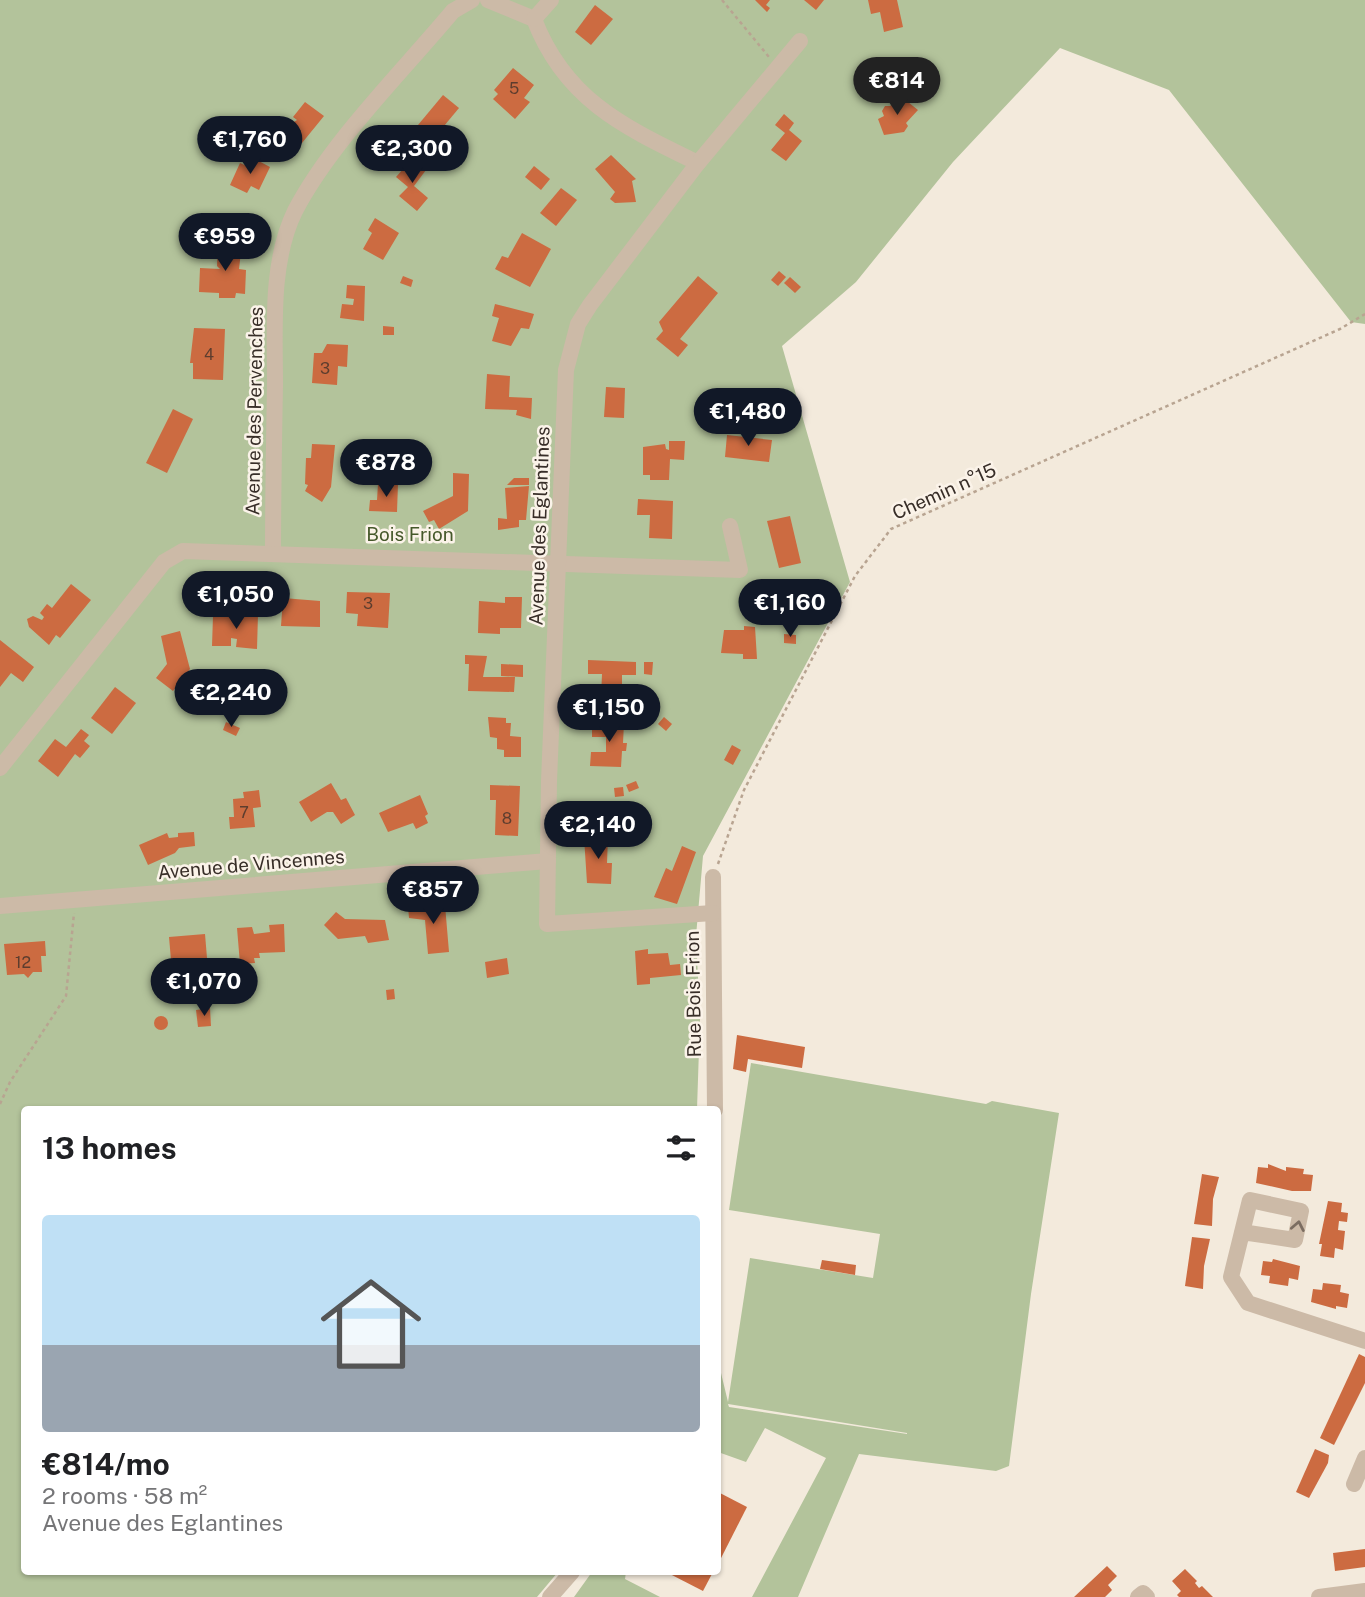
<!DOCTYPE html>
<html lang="en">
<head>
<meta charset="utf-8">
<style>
  body { margin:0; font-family:"Public Sans",sans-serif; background:#f6f6f6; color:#202124; height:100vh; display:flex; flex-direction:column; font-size:26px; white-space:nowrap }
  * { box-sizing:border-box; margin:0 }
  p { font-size:23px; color:#757577 }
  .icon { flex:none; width:38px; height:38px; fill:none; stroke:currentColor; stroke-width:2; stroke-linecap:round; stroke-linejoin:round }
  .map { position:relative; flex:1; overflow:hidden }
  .panel { position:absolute; left:21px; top:1106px; width:700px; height:469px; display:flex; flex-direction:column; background:#fff; border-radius:7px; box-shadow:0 2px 5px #0004 }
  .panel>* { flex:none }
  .price { position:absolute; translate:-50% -60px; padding:0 16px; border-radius:24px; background:#111827; color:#fff; font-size:23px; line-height:46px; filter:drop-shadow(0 2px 4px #0008) }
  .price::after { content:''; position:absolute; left:50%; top:42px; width:21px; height:16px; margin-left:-10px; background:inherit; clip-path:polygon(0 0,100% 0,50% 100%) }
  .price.on { background:#222; color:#fff }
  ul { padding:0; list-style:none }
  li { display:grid; align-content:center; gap:14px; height:371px; padding:0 21px }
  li+li { border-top:2px solid #e0e0e0 }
  li span { display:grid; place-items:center; height:217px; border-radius:7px; color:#555 }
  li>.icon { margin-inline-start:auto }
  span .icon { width:126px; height:126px; fill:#fffc; stroke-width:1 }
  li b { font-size:30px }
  h2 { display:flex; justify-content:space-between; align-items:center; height:84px; padding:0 21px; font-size:30px }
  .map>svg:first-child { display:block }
  .green { fill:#b3c39b; fill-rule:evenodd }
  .building { fill:#cc6b41 }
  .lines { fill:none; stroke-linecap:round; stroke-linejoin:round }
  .path { stroke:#b8a491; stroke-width:2.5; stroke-dasharray:3.5 3.5; stroke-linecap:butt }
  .minor { stroke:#ccbaa7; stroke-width:16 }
  .oneway { stroke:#7b6d61 }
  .labels { text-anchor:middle; stroke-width:5; stroke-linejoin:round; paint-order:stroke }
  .number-label { font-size:16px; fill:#5d3d2e }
  .street-label { font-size:19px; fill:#382e28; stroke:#fbf3e9 }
  .park-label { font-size:19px; fill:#45582a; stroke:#fbf3e9 }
</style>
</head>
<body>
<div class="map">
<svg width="1365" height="1597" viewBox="0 0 1365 1597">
  <rect width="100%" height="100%" fill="#f3eadc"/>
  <g class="green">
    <path d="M0 0H1365V324L1351 322 1169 90 1060 48 953 162 856 282 782 346 850 582 703 856 696 936 700 1019 697 1109 24 1110V1572H558L537 1597H0Z"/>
    <path d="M751 1063 986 1104 992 1101 1059 1113 1031 1294 1009 1466 996 1471 859 1454 798 1597H752L826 1458 765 1428 746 1462 718 1452V1383L721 1373 728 1402 750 1258 873 1278 880 1234 729 1210ZM728 1404 907 1433V1434L729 1407Z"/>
    <path d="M592 1572H626L625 1579 660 1597H574Z"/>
  </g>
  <g class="building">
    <path d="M755 0H770L766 5 770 8 767 12Z"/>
    <path d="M804 0H824L816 10Z"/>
    <path d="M868 0H897L903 27 884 32 880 12 871 14Z"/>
    <path d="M595 5 613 19 591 45 575 32Z"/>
    <path d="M513 68 534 85 524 98 530 102 515 119 493 99 498 94 494 90Z"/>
    <path d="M443 95 459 108 434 138 418 125Z"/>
    <path d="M903 98 918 110 906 123 908 126 904 132 884 135 878 119 884 116 882 111 885 106H890L895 101 898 104Z"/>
    <path d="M305 102 324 116 302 143 286 127 297 120 293 117Z"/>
    <path d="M784 114 794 123 789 130 802 141 786 161 771 150 785 133 775 125Z"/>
    <path d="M611 155 636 179 632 181 636 202 615 203 610 199 615 192 595 169Z"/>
    <path d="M253 158 270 167 259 190 251 186 247 193 230 185 240 163 249 167Z"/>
    <path d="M412 159 426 170 414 186 428 198 417 211 399 196 408 187 396 177Z"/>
    <path d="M534 166 550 179 541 190 525 177Z"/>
    <path d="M561 188 577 200 556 226 540 213Z"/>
    <path d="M375 218 399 233 383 260 363 249 372 233 368 230Z"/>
    <path d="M522 233 551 249 530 287 495 269 502 256 508 258Z"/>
    <path d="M218 242 242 243 239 269 246 270 245 294 236 293 235 298H219V293L199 292 200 268 220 269 217 266Z"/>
    <path d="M779 271 786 277 778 286 771 280Z"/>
    <path d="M403 276 413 280 411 287 400 283Z"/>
    <path d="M698 276 718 293 680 339 688 345 678 357 656 339 663 331 659 322Z"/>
    <path d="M790 277 801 287 795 293 784 283Z"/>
    <path d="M347 285 365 286 364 321 340 318 342 304 353 305 354 299 346 298Z"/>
    <path d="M495 304 534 314 529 329 521 328 511 346 492 341 499 318 492 316Z"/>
    <path d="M383 326 394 327V335H383Z"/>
    <path d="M194 328 225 329 223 380 193 379V363H190Z"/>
    <path d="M327 344 348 345 347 367 338 366 337 385 312 383 314 353H322Z"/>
    <path d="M487 374 510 376 509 397 532 398 531 419 516 415 517 410 485 409Z"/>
    <path d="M606 387 625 388 624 418 604 417Z"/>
    <path d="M173 409 193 419 167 473 146 463Z"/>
    <path d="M727 435 772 440 769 462 725 457Z"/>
    <path d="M669 441H685L684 460 670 459 669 480H650V475H643V447L665 444 666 449 669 450Z"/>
    <path d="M312 444 335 445 331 487 322 502 305 491 308 485 305 484 306 458H311Z"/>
    <path d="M453 473 469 474 468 511 439 529 434 520 429 522 423 511 453 496Z"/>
    <path d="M514 478H529V485H507Z"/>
    <path d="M378 484H398L397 512 369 511 370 500H377Z"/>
    <path d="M529 486 526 520H519V527L498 530V518L507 519 505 488Z"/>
    <path d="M638 499 673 501 672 539 649 538 650 515H637Z"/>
    <path d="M790 516 801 563 779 568 767 521Z"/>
    <path d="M71 584 91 600 60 638 56 635 49 645 29 627 27 619 33 616 42 620 44 617 40 613 47 604 52 608Z"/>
    <path d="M347 592 390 593 388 628 357 626 358 614 346 613Z"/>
    <path d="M505 597H522L521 628H500V634L478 633 479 601 505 603Z"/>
    <path d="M283 598 320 601V627L281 626Z"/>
    <path d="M238 613 258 614 257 649 236 647 237 639 231 638V646H212L213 616H237Z"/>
    <path d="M744 626 755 627 757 659H743V654L721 653 724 630H744Z"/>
    <path d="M180 631 190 669 173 691 156 678 167 664 161 636Z"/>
    <path d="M784 634 796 635V644L784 643Z"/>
    <path d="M0 640 34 667 23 682 11 673 0 687Z"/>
    <path d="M465 655 487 656 483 677H515L514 692 468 691 469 664H465Z"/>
    <path d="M588 660 636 662V675H622V698L601 697 602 674H588Z"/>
    <path d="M644 662H653L652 675 644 674Z"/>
    <path d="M501 664 523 665V677L501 676Z"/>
    <path d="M115 687 136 703 112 734 91 718Z"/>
    <path d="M488 717 506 718V723H511L510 736 521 737V757H504V750L497 749V738L490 737Z"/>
    <path d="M664 717 672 724 666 731 658 724Z"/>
    <path d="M592 721 624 723 623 743H627L626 751H622L621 767 590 766 591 752H606V737H592Z"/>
    <path d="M226 722 240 728 236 736 223 730Z"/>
    <path d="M81 729 89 735 84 741 90 746 80 758 75 754 58 777 38 761 55 739 66 747Z"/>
    <path d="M732 745 741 750 733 765 724 760Z"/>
    <path d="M636 781 639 788 629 792 626 785Z"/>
    <path d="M331 783 341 800 346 798 355 815 341 824 333 812H327L311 822 299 802Z"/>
    <path d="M490 785 520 786 518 836 495 835 496 800H490Z"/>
    <path d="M623 787 624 796 615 797 614 788Z"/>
    <path d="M259 790 261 807 253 808 255 827 230 829 229 817H234L233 799 244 798 243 792Z"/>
    <path d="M420 795 428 814 425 816 428 823 416 829 413 823 388 832 379 813Z"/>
    <path d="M194 832 195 846 179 848 175 853 148 865 139 845 167 833 169 838 178 837V833Z"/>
    <path d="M584 837H608L607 863H612L611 884 587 883Z"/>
    <path d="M682 846 696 852 677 904 654 897 666 868 672 871Z"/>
    <path d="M445 905 449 952 428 954 425 920 409 918 408 906Z"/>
    <path d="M336 912 345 919 385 920 389 940 368 943 365 936 338 939 324 925Z"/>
    <path d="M284 924 285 952 259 953 260 958H254L255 963 240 964 237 928 252 927 254 934 270 932 269 925Z"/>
    <path d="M205 934 207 958 171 960 169 937Z"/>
    <path d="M45 941 46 956H41L42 972H33L28 978 24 974 7 975 4 944Z"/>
    <path d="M648 949V954L668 953 670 965 680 964 681 975 650 978V984L637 985 635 951Z"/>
    <path d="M507 958 509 974 487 978 485 962Z"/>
    <path d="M394 989 395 999 387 1000 386 990Z"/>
    <path d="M210 1008 211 1026 198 1027 196 1010Z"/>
    <circle cx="161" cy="1023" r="7"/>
    <path d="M737 1035 805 1047 802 1068 748 1059 746 1072 733 1069Z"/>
    <path d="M1268 1164 1286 1171V1167L1304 1169 1303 1174 1313 1175 1311 1191H1292L1256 1183 1258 1167 1268 1168Z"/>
    <path d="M1202 1174 1219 1177 1213 1199 1212 1226 1194 1224Z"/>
    <path d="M1328 1201 1342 1203 1341 1212 1348 1213 1347 1222 1339 1221 1338 1230 1345 1231 1343 1250 1335 1248 1334 1258 1320 1256 1322 1244H1319Z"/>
    <path d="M1192 1237 1210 1239 1204 1266 1203 1289 1185 1286Z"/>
    <path d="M1273 1259 1300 1266 1298 1280 1289 1278 1288 1286 1269 1283 1270 1276 1261 1275 1263 1261 1272 1262Z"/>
    <path d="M822 1260 856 1265 855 1275 820 1269Z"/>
    <path d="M1323 1283 1341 1285 1340 1292 1349 1294 1347 1308 1336 1306V1309L1311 1302 1313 1289 1322 1290Z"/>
    <path d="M1359 1354 1365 1357V1383L1334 1445 1320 1438Z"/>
    <path d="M1315 1449 1329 1455 1328 1463 1309 1498 1296 1492Z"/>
    <path d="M718 1492 747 1507 718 1564Z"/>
    <path d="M1365 1549V1567L1335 1571 1333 1553Z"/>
    <path d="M1107 1566 1117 1576 1108 1585 1112 1590 1105 1597H1074Z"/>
    <path d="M1185 1569 1197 1581 1195 1583 1199 1588 1202 1586 1213 1597H1179L1177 1595 1181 1591 1172 1581Z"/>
    <path d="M666 1572H713L703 1591Z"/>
  </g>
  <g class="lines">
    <g class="path">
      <path d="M722 0 769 57"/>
      <path d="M718 864 744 790 855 576 891 529 1340 329 1365 314"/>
      <path d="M0 1104 10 1082 66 996 74 913"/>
    </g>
    <g class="minor">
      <path d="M488 0 534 19"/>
      <path d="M534 19C565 100 624 127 698 163"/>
      <path d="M534 19 551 0"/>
      <path d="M273 554C273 498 274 441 275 384 275 329 270 262 295 211 331 142 402 72 453 11L472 0"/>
      <path d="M0 768 164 562 183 551 740 570 730 526"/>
      <path d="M713 877 715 1110"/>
      <path d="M0 906 548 861"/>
      <path d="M713 913 547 924 549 781 566 370 578 324 590 305 698 163 800 41"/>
      <path d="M1242 1232 1295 1240 1301 1211 1250 1200 1231 1277 1248 1303 1365 1341"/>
      <path d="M1354 1484 1365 1458"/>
      <path d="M550 1597 572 1572"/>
      <path d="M1138 1597 1143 1593 1147 1597"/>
      <path d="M1319 1597 1365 1591"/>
    </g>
  </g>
  <defs><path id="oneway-chevron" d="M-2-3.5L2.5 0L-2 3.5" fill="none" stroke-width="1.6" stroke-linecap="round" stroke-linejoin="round" transform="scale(1.75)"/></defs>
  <use class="oneway" href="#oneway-chevron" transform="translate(1298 1226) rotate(-79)"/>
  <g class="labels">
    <g class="number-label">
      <text x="514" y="94">5</text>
      <text x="209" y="360">4</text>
      <text x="325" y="374">3</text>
      <text x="368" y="609">3</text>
      <text x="244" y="818">7</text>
      <text x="507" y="824">8</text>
      <text x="23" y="968">12</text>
    </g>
    <g class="street-label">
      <text transform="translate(254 411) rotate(-89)" y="7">Avenue des Pervenches</text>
      <text transform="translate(944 491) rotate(-24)" y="7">Chemin n°15</text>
      <text transform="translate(539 526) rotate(-88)" y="7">Avenue des Eglantines</text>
      <text transform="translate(251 864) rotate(-5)" y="7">Avenue de Vincennes</text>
      <text transform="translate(693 994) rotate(-91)" y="7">Rue Bois Frion</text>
    </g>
    <g class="park-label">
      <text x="410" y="541">Bois Frion</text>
    </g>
  </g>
</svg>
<b class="price on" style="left:897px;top:117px">€814</b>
<b class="price" style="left:250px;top:176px">€1,760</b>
<b class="price" style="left:412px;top:185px">€2,300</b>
<b class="price" style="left:225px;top:273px">€959</b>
<b class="price" style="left:748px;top:448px">€1,480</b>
<b class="price" style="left:386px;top:499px">€878</b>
<b class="price" style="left:236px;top:631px">€1,050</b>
<b class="price" style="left:790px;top:639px">€1,160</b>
<b class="price" style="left:231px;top:729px">€2,240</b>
<b class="price" style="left:609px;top:744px">€1,150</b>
<b class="price" style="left:598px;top:861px">€2,140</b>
<b class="price" style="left:433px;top:926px">€857</b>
<b class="price" style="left:204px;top:1018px">€1,070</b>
<section class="panel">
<h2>13 homes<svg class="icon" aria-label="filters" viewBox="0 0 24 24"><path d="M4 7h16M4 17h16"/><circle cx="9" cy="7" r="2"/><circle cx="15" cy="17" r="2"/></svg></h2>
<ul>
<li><span style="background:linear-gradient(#bfe0f5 60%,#9aa5b1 0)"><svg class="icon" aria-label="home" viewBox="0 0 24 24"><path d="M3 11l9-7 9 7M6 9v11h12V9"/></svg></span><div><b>€814/mo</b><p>2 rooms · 58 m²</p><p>Avenue des Eglantines</p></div></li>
</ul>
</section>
</div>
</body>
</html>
